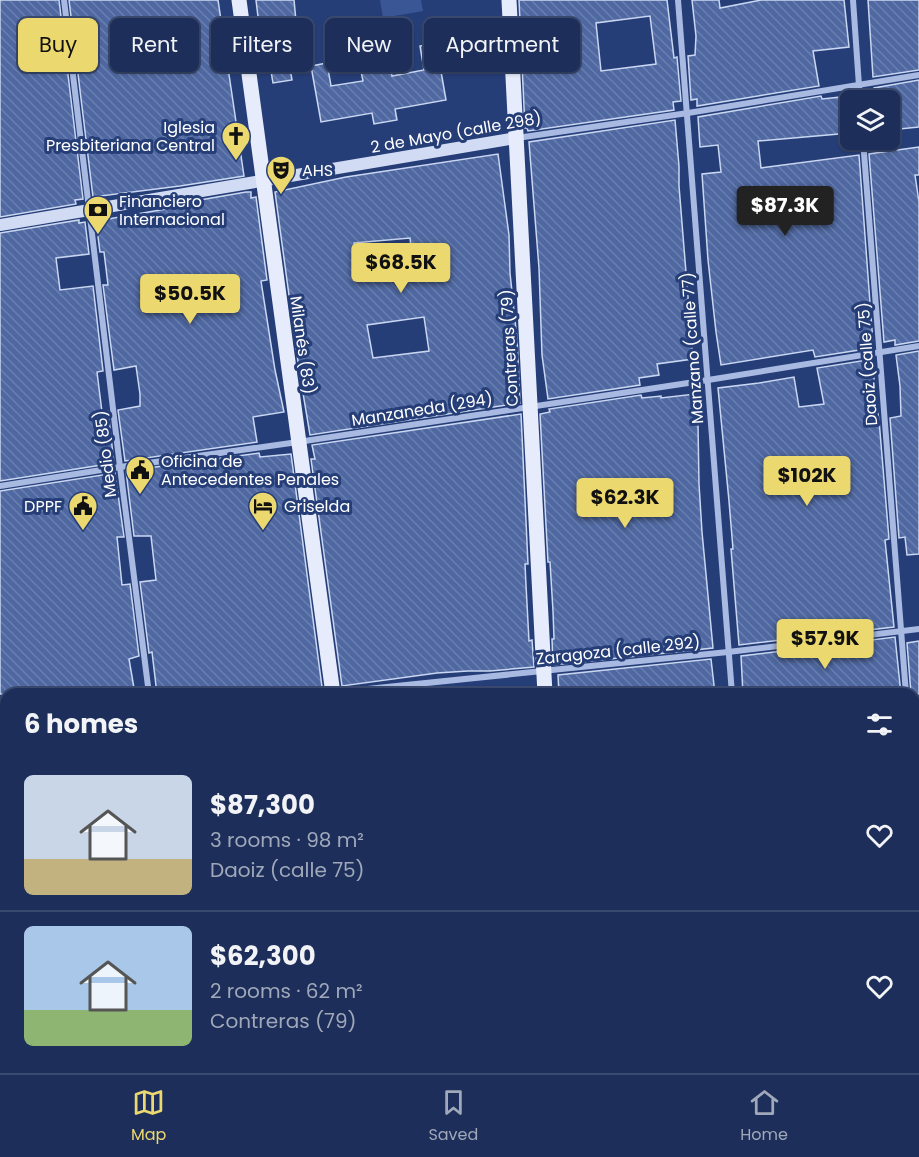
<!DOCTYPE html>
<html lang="en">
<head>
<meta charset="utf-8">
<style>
  body { margin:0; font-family:Poppins,sans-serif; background:#25365f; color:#f1f3f6; height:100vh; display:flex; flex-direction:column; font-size:22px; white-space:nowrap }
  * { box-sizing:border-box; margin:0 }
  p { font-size:20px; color:#a0a8ba }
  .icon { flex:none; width:33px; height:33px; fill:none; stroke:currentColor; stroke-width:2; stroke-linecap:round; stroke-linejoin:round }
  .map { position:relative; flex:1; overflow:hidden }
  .details { position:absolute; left:0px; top:688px; width:920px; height:386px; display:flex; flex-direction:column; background:#1c2e59; border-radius:18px 18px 0 0; box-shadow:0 2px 4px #0004,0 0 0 2px #3a4a6f }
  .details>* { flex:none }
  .hud { position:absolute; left:18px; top:18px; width:600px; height:54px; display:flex; gap:12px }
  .fabs { position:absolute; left:840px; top:90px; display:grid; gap:12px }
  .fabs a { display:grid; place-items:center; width:60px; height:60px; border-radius:9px; background:#1c2e59; box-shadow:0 2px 4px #0004,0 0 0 2px #3a4a6f; font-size:30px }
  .price { position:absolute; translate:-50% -51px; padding:0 14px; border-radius:6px; background:#ebd86e; color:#111; font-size:20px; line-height:39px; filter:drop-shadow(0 2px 3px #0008) }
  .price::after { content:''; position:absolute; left:50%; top:36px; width:18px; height:14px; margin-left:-9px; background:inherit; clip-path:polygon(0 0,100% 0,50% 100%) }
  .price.current { background:#222; color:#fff }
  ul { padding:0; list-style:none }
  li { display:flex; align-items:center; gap:18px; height:150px; padding:0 24px }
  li+li { border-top:2px solid #3a4a6f }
  li span { display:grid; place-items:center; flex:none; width:168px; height:120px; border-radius:9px; color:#555 }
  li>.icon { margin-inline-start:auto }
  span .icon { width:72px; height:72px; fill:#fffc; stroke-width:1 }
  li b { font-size:26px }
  h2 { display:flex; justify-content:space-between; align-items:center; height:72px; padding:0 24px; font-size:26px }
  .chip { padding:0 21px; border-radius:9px; background:#1c2e59; box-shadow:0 2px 4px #0004,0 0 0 2px #3a4a6f; font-size:21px; line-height:54px }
  .chip.current { background:#ebd86e; color:#111 }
  .menu { display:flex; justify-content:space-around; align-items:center; height:84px; border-top:2px solid #3a4a6f; background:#1c2e59; font-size:16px; color:#a0a8ba }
  .menu a { display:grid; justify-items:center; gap:3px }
  .menu .current { color:#ebd86e }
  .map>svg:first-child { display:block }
  .grass { fill:#3a5695 }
  .park { fill:url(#park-dots) }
  .building { fill:url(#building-back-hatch); stroke:#cad7f2; stroke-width:1.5; fill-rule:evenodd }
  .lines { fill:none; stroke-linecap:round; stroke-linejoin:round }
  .pedestrian { stroke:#a8bae2; stroke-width:5 }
  .minor { stroke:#a8bae2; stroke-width:6 }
  .tertiary { stroke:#a8bae2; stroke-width:10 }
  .secondary { stroke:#d1dbf3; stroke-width:12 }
  .primary { stroke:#e7ecfc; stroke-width:15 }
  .labels { text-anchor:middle; stroke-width:6; stroke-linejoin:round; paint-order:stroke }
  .poi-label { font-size:16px; fill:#fff; stroke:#263e77; text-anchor:start }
  .street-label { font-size:16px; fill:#fff; stroke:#263e77 }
</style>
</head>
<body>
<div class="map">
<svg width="919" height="1073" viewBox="0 0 919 1073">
  <defs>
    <pattern id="park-dots" width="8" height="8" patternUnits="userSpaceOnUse" patternTransform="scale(1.5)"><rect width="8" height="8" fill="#3a5695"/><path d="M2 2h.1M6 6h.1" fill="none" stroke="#586fa5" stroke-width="1.8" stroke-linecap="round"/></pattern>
    <pattern id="building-back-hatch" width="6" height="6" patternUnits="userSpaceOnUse" patternTransform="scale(1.5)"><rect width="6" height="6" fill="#4f68a1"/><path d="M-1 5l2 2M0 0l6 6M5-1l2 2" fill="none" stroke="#697faf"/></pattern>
  </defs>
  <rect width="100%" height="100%" fill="#263e77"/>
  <path class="grass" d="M380 0H421L423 11 383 18Z"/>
  <path class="park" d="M398 1068H559V1073H399Z"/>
  <g class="building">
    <path d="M0 0H59L83 199 75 200 76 204 0 217Z"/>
    <path d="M69 0H218L244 176 180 186 93 197Z"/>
    <path d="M256 0H294L296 21 282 22 292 80 273 83 263 25H259Z"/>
    <path d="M519 0H667L674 58 677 57 681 101 673 102 674 110 528 131 527 128H525ZM650 16 656 64 601 71 596 23Z"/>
    <path d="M692 0H719L720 8 761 0H844L849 47 813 51 819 86 697 106V99L691 100 688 56 695 55 696 36Z"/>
    <path d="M868 0H919V70L873 77Z"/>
    <path d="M436 43 446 100 395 109 397 120 374 124 372 113 321 122 311 66 327 63 331 86 363 81 358 57 388 52 392 76 424 70 420 46Z"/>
    <path d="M919 80V127L890 130V100H865V91L874 90V88Z"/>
    <path d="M854 93 855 100H850V133L758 141 761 168 859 155 873 343H872V348L815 357 813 350 721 365 716 332 708 260 702 174 721 172 718 145 700 147 698 117 821 96 822 99 850 96V94Z"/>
    <path d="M675 120 679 166V186L693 359 657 364 659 375 639 378 640 385 548 399 542 355 539 268 529 142Z"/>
    <path d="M919 147V175H915L919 202V341L895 345V340L884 342 869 154Z"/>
    <path d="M498 154 509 235 510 273 517 339 520 403 310 435 299 369 275 192 346 177ZM410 238 413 267 360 275 354 243ZM424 317 429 351 373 358 367 325Z"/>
    <path d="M246 192H251V198L256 197 267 280 261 281 275 370 284 412 253 417 257 442 125 461 118 410 140 406V394L136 366 114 370 103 285H108L104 252H100L96 221 183 206V203Z"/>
    <path d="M79 220V223L85 222 89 254 56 258 60 290 93 286 103 371 97 372 102 412 108 411 114 463 0 481V233Z"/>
    <path d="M919 351V554L907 555 905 537 899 538 890 418 901 416 900 386 896 355Z"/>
    <path d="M873 359 875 396 879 420 889 539 885 540 894 627 739 645 731 549H733L729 501 718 388 759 383 794 377 799 407 824 404 817 368Z"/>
    <path d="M695 394 698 425 699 484 702 532 713 648 553 665 552 639H554L553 611 550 562H548L540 414 550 412 549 409 641 395 642 398 661 396V398Z"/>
    <path d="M521 414 528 564H525L526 585 529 641 532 640 534 667 490 671H468L437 673 342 686 311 459H315L312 445Z"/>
    <path d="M259 453 260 457 291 454 322 687 280 694H157L152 652 149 653 140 582 156 580 151 536H134L126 471Z"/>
    <path d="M115 473 124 537H117L122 585 130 584 139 656 129 659 135 694H0V491Z"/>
    <path d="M895 637 901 694H743L741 656Z"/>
    <path d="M919 641V694H911L907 643Z"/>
    <path d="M711 659 715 694H559L558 675Z"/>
  </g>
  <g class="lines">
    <path class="pedestrian" d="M193 1068V1073"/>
    <g class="minor">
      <path d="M64 0 120 467 149 694"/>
      <path d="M678 0 732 694"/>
      <path d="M853 0 860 100"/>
      <path d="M517 138 688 113 919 75"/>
      <path d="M863 140 906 694"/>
      <path d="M0 486 120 467 298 442 708 380 919 346"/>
      <path d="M319 694 728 652 919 629"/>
      <path d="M0 746 6 745"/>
      <path d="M914 798 919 870"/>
      <path d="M914 883H919"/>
      <path d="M766 1068V1073"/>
    </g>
    <path class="tertiary" d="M0 997H6"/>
    <path class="secondary" d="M0 225 516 138"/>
    <g class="primary">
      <path d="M239 0 333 694"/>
      <path d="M509 0 545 694"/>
      <path d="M381 1068V1073"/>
      <path d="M573 1068 574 1073"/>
    </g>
  </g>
  <defs>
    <g id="church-pin" transform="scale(1.5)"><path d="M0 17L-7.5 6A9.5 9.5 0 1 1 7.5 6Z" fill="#ebd86e" stroke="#263e77"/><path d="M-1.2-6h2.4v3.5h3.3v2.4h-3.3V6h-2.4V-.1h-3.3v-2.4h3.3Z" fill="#111"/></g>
    <g id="theatre-pin" transform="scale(1.5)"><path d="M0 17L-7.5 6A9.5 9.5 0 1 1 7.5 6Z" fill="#ebd86e" stroke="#263e77"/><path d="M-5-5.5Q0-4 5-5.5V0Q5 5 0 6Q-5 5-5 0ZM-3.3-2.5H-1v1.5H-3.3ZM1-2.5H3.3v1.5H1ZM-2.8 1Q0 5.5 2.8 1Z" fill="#111"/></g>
    <g id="bank-pin" transform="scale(1.5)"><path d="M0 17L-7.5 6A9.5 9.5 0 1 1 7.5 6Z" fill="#ebd86e" stroke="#263e77"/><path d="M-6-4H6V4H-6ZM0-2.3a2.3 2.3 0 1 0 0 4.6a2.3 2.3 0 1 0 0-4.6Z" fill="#111"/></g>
    <g id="civic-pin" transform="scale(1.5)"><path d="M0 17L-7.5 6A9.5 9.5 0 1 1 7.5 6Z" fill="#ebd86e" stroke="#263e77"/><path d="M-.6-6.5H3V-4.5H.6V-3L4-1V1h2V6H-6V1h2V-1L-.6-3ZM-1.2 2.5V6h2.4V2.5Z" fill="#111"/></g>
    <g id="hotel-pin" transform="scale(1.5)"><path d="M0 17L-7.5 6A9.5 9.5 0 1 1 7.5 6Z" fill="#ebd86e" stroke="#263e77"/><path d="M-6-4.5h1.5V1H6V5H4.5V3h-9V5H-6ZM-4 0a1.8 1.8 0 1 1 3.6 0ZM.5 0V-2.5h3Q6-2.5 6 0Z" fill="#111"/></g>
  </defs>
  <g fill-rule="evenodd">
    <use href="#church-pin" x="236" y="136"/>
    <use href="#theatre-pin" x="281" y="170"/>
    <use href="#bank-pin" x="98" y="210"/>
    <use href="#civic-pin" x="140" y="470"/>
    <use href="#civic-pin" x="83" y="506"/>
    <use href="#hotel-pin" x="263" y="506"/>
  </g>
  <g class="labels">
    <g class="poi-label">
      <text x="215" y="133" text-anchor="end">Iglesia<tspan x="215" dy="18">Presbiteriana Central</tspan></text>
      <text x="302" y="176">AHS</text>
      <text x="119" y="207">Financiero<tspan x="119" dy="18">Internacional</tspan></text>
      <text x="161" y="467">Oficina de<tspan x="161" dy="18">Antecedentes Penales</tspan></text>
      <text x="62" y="512" text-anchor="end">DPPF</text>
      <text x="284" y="512">Griselda</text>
    </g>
    <g class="street-label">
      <text transform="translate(456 132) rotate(-10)" y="6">2 de Mayo (calle 298)</text>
      <text transform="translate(303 345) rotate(82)" y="6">Milanés (83)</text>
      <text transform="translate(509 348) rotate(-93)" y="6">Contreras (79)</text>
      <text transform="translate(692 348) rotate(-94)" y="6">Manzano (calle 77)</text>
      <text transform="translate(867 364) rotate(-94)" y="6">Daoiz (calle 75)</text>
      <text transform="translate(422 409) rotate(-9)" y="6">Manzaneda (294)</text>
      <text transform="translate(105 454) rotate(-97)" y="6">Medio (85)</text>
      <text transform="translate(618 650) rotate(-6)" y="6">Zaragoza (calle 292)</text>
    </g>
  </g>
</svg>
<div class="fabs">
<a><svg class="icon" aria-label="layers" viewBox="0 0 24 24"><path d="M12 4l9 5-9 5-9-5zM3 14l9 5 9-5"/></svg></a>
</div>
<b class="price current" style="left:785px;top:237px">$87.3K</b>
<b class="price" style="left:401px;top:294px">$68.5K</b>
<b class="price" style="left:190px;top:325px">$50.5K</b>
<b class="price" style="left:807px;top:507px">$102K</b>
<b class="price" style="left:625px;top:529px">$62.3K</b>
<b class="price" style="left:825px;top:670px">$57.9K</b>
<div class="hud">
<a class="chip current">Buy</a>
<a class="chip">Rent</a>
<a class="chip">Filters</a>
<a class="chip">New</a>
<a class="chip">Apartment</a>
</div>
<section class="details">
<h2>6 homes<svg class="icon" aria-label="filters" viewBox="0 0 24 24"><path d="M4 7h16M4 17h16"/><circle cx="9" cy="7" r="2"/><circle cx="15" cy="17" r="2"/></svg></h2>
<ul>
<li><span style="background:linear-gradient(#c9d6e8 70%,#c2b280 0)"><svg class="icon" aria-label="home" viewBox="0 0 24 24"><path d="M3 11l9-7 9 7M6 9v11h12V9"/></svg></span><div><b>$87,300</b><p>3 rooms · 98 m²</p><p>Daoiz (calle 75)</p></div><svg class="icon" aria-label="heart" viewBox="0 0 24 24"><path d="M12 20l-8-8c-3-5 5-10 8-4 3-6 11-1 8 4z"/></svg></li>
<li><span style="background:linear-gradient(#a9c7e8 70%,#8fb573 0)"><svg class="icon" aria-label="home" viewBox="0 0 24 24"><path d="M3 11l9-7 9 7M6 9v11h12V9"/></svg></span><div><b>$62,300</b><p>2 rooms · 62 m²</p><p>Contreras (79)</p></div><svg class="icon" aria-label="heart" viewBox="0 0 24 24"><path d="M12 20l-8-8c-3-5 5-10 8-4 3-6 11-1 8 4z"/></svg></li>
</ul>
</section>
</div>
<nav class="menu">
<a class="current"><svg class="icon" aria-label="map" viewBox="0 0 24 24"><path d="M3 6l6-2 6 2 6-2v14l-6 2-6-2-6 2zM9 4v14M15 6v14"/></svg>Map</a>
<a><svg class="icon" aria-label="saved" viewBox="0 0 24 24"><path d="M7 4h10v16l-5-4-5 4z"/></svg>Saved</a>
<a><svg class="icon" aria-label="home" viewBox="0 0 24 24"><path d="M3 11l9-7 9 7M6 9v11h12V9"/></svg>Home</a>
</nav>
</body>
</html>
